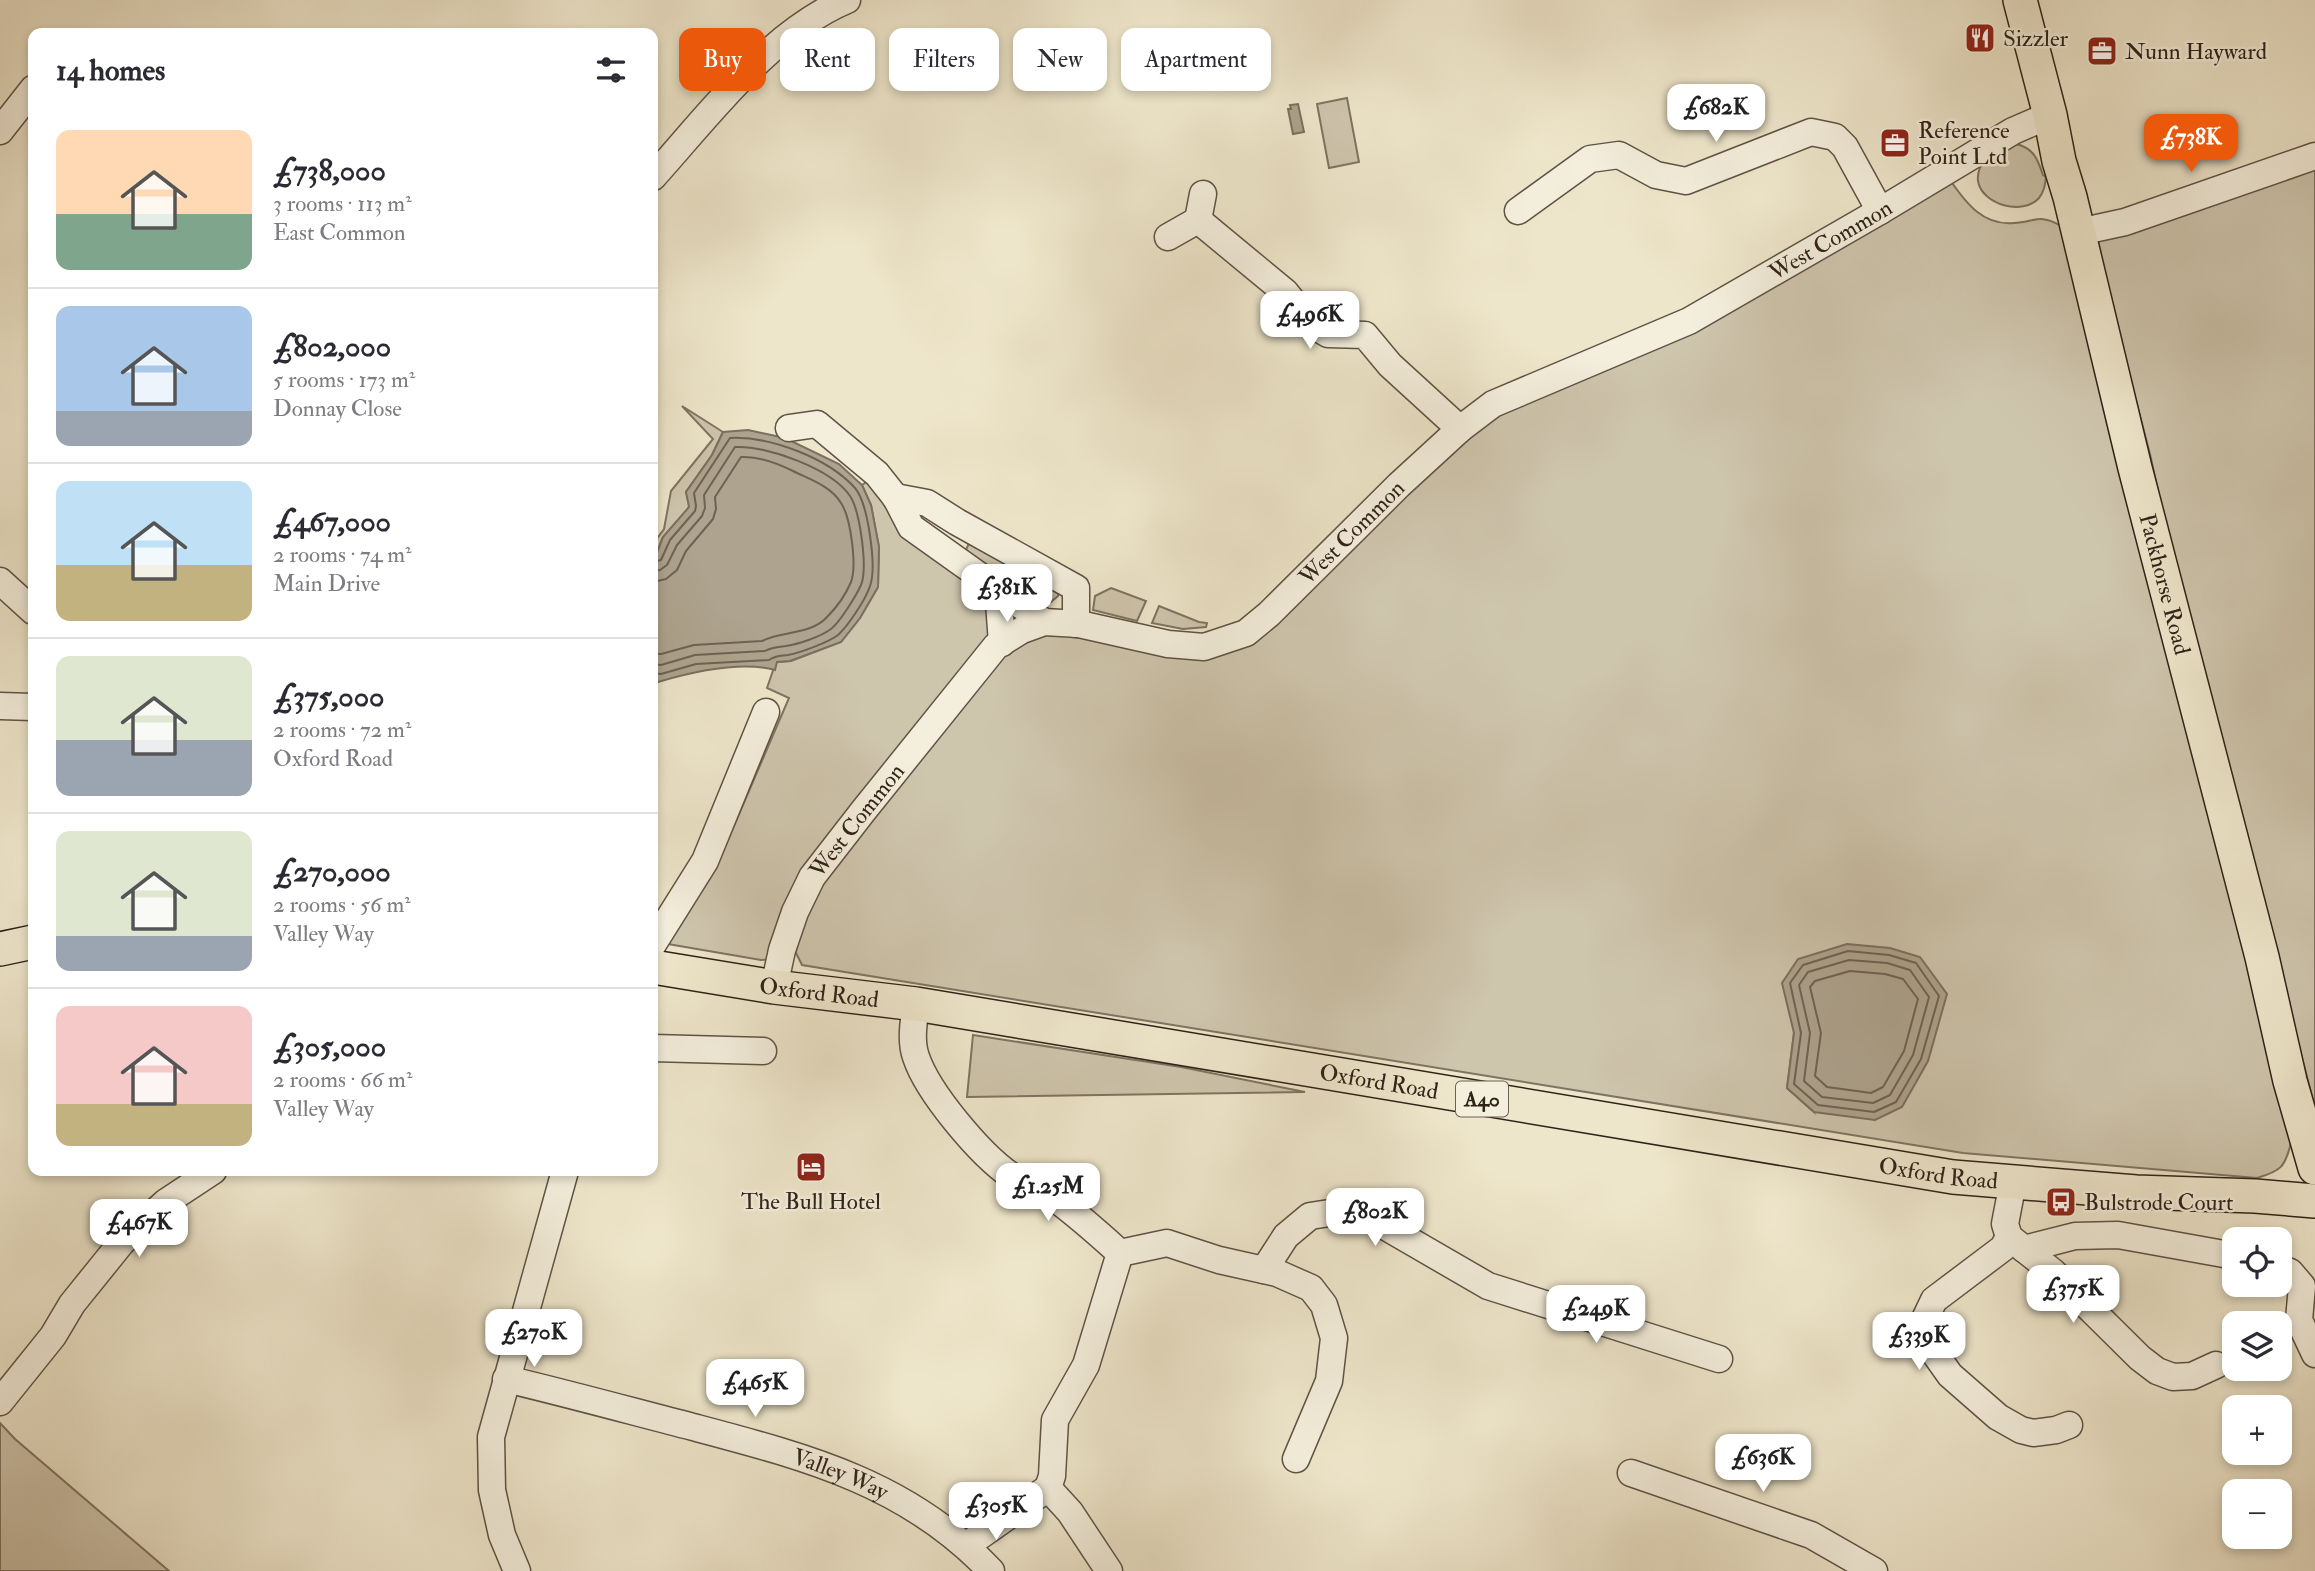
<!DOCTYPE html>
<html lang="en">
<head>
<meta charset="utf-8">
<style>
  body { margin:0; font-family:"IM FELL Double Pica",serif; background:#f7f7f7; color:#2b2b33; height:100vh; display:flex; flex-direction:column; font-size:26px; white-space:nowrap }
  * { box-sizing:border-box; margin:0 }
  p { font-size:23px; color:#7c7c81 }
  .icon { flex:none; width:38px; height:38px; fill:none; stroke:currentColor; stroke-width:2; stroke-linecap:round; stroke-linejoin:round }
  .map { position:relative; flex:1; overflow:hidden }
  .side { position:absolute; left:28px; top:28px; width:630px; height:1148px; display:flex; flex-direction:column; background:#fff; border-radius:14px; box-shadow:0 4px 10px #0003 }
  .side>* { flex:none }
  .banner { position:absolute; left:679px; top:28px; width:665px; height:63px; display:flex; gap:14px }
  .fabs { position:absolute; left:2222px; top:1227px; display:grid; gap:14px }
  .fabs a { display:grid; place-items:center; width:70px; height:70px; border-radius:14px; background:#fff; box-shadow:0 4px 10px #0003; font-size:35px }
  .price { position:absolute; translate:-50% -60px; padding:0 16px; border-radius:14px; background:#fff; color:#222; font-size:23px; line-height:46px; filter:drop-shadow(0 2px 4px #0008) }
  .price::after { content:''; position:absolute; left:50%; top:42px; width:21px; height:16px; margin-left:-10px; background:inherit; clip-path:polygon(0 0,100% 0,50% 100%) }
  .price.active { background:#ea580c; color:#fff }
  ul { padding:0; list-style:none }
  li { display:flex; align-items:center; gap:21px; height:175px; padding:0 28px }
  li+li { border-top:2px solid #e1e1e2 }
  li span { display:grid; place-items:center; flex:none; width:196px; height:140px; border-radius:14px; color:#555 }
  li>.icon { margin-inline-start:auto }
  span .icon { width:84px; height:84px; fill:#fffc; stroke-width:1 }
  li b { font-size:30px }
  h2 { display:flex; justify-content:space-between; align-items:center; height:84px; padding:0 28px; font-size:30px }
  .chip { padding:0 24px; border-radius:14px; background:#fff; box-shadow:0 4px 10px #0003; font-size:24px; line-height:63px }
  .chip.active { background:#ea580c; color:#fff }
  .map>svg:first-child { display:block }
  .green { fill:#cec5ad; stroke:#7e7462; stroke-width:2; fill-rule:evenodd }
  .water { fill:#ada38e; stroke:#7b6f5f; stroke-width:2 }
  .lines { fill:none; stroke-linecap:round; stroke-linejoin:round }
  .shore { stroke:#6e6253; stroke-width:2 }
  .minor-casing { stroke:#5f5345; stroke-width:29 }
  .major-casing { stroke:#2f2218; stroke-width:36 }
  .minor { stroke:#f4efdd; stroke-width:26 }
  .major { stroke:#eee6cb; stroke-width:33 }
  .labels { text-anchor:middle; stroke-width:5; stroke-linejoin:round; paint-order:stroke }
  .shield { fill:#f4efdd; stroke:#6a6053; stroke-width:2 }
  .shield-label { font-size:21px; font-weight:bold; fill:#2f2218 }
  .poi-label { font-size:23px; fill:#2f2218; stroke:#f4efdd; text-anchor:start }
  .street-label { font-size:23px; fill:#2f2218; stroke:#f4efdd }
</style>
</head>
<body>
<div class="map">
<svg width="2315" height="1571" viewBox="0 0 2315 1571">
  <rect width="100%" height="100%" fill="#eee6cb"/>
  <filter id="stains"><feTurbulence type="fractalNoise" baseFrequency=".00286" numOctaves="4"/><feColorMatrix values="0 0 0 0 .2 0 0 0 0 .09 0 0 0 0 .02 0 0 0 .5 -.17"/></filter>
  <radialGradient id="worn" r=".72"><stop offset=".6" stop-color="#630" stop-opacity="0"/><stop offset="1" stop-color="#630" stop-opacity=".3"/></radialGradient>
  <g class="green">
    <path d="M1347 98 1359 162 1329 168 1317 104Z"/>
    <path d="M2016 144C2034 148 2038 160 2043 175L2046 177C2045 185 2044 192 2039 198 2023 216 1982 205 1978 181 1977 173 1980 166 1984 159Z"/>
    <path d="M2315 166V1108L2173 559 2150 454 2095 246 2099 241Z"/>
    <path d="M1950 180C1966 203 1983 226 2014 223 2034 222 2040 213 2061 226L2297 1141 2291 1143C2285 1167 2281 1171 2257 1178L1963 1153 802 965 796 953 797 938 819 880 999 657 1046 631 1220 650 1493 414ZM1794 1033 1814 1112 1787 1088Z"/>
    <path d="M682 406 723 432 712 455 686 492 690 507 663 537 653 562V544L664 529 671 491 713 439Z"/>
    <path d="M870 480 989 592V642L771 959 761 960 662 943 718 863 789 698 767 688 776 662 791 661 841 642 860 618 878 587 879 547 871 505 862 485Z"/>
    <path d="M969 543 1006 559 998 577 965 552Z"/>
    <path d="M1013 567 1058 590V596L1051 602H1045L1012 586V569Z"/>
    <path d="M1111 588 1146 601 1137 621 1093 610 1095 596Z"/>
    <path d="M1159 606 1199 622 1207 623 1206 627 1183 629 1152 623Z"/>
    <path d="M973 1035 1181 1067 1305 1092 967 1097Z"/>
    <path d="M0 1423 15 1439 169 1571H0Z"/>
  </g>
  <g class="water">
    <path d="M1298 104 1304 132 1293 134 1288 109H1291L1290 105Z"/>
    <path d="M748 430 785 438 839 464 862 485 871 505 879 547 878 587 860 618 841 642 790 661 777 662 775 670C741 661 692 672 658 682L653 678V563L663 537 689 507 686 492 712 455 723 432Z"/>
    <path d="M1847 944 1890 948 1920 957 1947 994 1928 1061 1902 1107 1875 1120 1814 1112 1787 1088 1794 1033 1782 983 1798 959Z"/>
  </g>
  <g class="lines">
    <g class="shore">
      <path d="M653 562 661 560 670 540 695 511 696 506 694 493 730 438C770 436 828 458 855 488 868 503 877 567 870 586 866 599 848 626 838 635 829 642 800 653 788 655 780 656 776 655 769 660L696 664 661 674 653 673"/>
      <path d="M653 571 660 570 667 565 677 545 702 516 705 508 704 495 735 447C766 445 832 469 850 496 860 511 868 568 861 585 856 596 840 622 831 629 820 637 799 644 786 646 778 647 772 647 765 651L695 655 661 665 653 664"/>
      <path d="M653 582 666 579 677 570 686 551 713 519 716 509 715 497 741 457C759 456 777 463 793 471 809 479 831 486 841 503 851 518 857 566 851 582 846 594 836 608 827 617 811 635 781 631 762 641L694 645 661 654H653"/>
      <path d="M1848 951 1889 955 1916 963 1939 996 1921 1059 1896 1102 1874 1112 1818 1105 1794 1084 1801 1033 1790 983 1803 965Z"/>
      <path d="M1849 960 1887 963 1910 970 1929 997 1913 1055 1890 1095 1873 1103 1822 1097 1804 1081 1810 1033 1799 985 1808 972Z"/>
      <path d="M1850 971 1885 974 1903 979 1918 999 1904 1051 1883 1087 1871 1093 1827 1087 1815 1076 1821 1033 1810 987 1815 981Z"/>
    </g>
    <g class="minor-casing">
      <g id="minor">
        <path d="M0 131 33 89"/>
        <path d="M653 177C709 115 769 33 847 0"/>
        <path d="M1518 211 1590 159 1619 155 1656 175 1686 181 1811 132 1835 137 1845 147 1880 211"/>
        <path d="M1198 220 1203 194"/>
        <path d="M2079 232 2125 222 2315 156"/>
        <path d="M1168 237 1198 220 1285 292 1311 324 1328 334 1365 335 1390 365 1460 429"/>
        <path d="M789 428 817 424 877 474 896 498 911 527 998 589 1002 643"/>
        <path d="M895 497 927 503 957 522 1076 588V624"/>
        <path d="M1004 578 998 589 1044 622"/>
        <path d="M0 581 33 611"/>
        <path d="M0 706 33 707"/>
        <path d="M653 944 705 861 766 712"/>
        <path id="s1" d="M774 987 782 950 795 912 812 877 864 810 996 646 1022 630 1044 622 1079 624 1168 644 1204 647 1246 633 1269 614 1399 485 1460 429 1493 404 1689 321 1880 211 2013 131 2050 115"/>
        <path d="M916 1004C914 1021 910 1040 916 1057 928 1093 980 1154 1010 1175 1023 1184 1040 1188 1053 1197 1077 1214 1099 1234 1120 1253L1086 1365 1055 1420 1052 1476 1048 1488"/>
        <path d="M653 1048 763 1051"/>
        <path d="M2013 1182 2005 1224 2009 1237 2053 1272 2140 1358 2157 1371 2173 1377 2192 1376 2216 1365"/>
        <path d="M2009 1237 2003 1248 1934 1300 1924 1321 1923 1337 1950 1375 1998 1417 2021 1430 2033 1433 2056 1430 2069 1425"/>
        <path d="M2024 1249 2075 1236 2118 1235 2235 1256"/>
        <path d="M1120 1253 1167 1243 1219 1260 1277 1273 1311 1288 1324 1305 1334 1338 1329 1381 1296 1459"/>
        <path d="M2280 1268 2290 1272 2302 1286 2299 1320 2315 1354"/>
        <path d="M1264 1270 1286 1236 1310 1216 1349 1210 1381 1224 1488 1286 1719 1359"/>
        <path id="s2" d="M506 1379C569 1394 631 1411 693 1427 806 1457 908 1483 991 1571"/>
        <path d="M0 1402 53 1336 72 1304 122 1242 166 1202 213 1171"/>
        <path d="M1631 1473 1811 1535 1874 1571"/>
        <path d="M1048 1488 1070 1512 1109 1571"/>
        <path d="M967 1545 1048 1488"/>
        <path d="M517 1571 502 1535 492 1490 491 1437 565 1171"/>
      </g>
    </g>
    <g class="major-casing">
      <g id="major">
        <path id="s3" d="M2020 0 2050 115 2059 161 2070 197 2135 468 2262 957 2290 1081 2315 1168"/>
        <path d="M0 949 33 942"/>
        <path id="s4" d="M653 967 774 987 916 1004 1953 1177 2136 1192 2255 1196 2315 1201"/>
      </g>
    </g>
    <use href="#minor" class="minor"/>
    <use href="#major" class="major"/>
  </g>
  <defs>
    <g id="restaurant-square" transform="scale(1.575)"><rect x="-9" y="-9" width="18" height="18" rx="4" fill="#8f2418" stroke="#f4efdd"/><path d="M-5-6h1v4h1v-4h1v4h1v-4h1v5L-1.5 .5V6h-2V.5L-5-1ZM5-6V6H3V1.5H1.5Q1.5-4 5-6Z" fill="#fff"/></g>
    <g id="office-square" transform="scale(1.575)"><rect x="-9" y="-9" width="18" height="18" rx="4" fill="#8f2418" stroke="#f4efdd"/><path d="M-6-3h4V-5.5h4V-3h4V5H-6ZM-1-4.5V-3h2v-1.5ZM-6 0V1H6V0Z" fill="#fff"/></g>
    <g id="hotel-square" transform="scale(1.575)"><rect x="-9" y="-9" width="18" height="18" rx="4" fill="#8f2418" stroke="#f4efdd"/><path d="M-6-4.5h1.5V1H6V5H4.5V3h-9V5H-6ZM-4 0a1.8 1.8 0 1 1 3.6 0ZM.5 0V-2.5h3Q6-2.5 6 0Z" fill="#fff"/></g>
    <g id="bus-square" transform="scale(1.575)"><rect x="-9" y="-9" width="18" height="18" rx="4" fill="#8f2418" stroke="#f4efdd"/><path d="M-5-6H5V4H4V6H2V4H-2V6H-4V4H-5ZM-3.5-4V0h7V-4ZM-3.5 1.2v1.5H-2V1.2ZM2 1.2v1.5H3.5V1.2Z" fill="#fff"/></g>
  </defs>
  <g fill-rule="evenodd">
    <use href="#restaurant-square" x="1980" y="38"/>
    <use href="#office-square" x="2102" y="51"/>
    <use href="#office-square" x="1895" y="143"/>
    <use href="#hotel-square" x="811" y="1167"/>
    <use href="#bus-square" x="2061" y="1202"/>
  </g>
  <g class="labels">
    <rect class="shield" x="1456" y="1081.5" width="52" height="35" rx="5"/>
    <g class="shield-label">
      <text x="1482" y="1106">A40</text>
    </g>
    <g class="poi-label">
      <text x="2003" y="46">Sizzler</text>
      <text x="2125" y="59">Nunn Hayward</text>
      <text x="1918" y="138">Reference<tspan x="1918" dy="26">Point Ltd</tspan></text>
      <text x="811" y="1209" text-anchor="middle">The Bull Hotel</text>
      <text x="2084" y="1210">Bulstrode Court</text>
    </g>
    <g class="street-label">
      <text dy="8" stroke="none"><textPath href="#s1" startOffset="1386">West Common</textPath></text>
      <text dy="8" stroke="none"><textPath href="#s1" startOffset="819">West Common</textPath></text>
      <text dy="8" stroke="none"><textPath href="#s3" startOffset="602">Packhorse Road</textPath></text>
      <text dy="8" stroke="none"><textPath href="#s1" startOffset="189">West Common</textPath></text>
      <text dy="8" stroke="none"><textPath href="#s4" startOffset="168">Oxford Road</textPath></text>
      <text dy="8" stroke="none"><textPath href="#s4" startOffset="735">Oxford Road</textPath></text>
      <text dy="8" stroke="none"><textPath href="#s4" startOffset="1302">Oxford Road</textPath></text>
      <text dy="8" stroke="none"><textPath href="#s2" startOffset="348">Valley Way</textPath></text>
    </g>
  </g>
  <rect width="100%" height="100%" filter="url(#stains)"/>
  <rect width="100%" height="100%" fill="url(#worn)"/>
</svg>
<div class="fabs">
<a><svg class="icon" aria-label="locate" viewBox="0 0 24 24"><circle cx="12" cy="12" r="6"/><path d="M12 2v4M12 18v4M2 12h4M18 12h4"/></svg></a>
<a><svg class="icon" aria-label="layers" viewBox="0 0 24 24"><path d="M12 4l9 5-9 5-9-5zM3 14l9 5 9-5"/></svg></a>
<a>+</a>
<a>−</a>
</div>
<b class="price" style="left:1716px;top:144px">£682K</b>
<b class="price active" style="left:2191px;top:174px">£738K</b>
<b class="price" style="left:1310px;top:351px">£496K</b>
<b class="price" style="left:1007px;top:624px">£381K</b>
<b class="price" style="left:1048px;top:1223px">£1.25M</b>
<b class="price" style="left:1375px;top:1248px">£802K</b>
<b class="price" style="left:139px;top:1259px">£467K</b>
<b class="price" style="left:2073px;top:1325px">£375K</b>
<b class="price" style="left:1596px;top:1345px">£249K</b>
<b class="price" style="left:534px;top:1369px">£270K</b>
<b class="price" style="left:1919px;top:1372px">£339K</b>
<b class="price" style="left:755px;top:1419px">£465K</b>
<b class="price" style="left:1763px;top:1494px">£636K</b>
<b class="price" style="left:996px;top:1542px">£305K</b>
<div class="banner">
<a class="chip active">Buy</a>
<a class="chip">Rent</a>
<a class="chip">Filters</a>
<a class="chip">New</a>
<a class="chip">Apartment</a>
</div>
<section class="side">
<h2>14 homes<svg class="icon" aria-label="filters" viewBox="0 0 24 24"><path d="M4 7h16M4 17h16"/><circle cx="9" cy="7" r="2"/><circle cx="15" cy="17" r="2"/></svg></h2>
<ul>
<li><span style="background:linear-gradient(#ffd9b3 60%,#7fa58c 0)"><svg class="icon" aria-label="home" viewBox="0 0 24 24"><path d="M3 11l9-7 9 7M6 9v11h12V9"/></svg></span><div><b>£738,000</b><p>3 rooms · 113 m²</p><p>East Common</p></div></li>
<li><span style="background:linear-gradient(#a9c7e8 75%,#9aa5b1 0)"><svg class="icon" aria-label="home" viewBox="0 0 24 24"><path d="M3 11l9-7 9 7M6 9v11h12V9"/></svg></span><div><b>£802,000</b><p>5 rooms · 173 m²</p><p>Donnay Close</p></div></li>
<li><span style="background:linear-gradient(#bfe0f5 60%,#c2b280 0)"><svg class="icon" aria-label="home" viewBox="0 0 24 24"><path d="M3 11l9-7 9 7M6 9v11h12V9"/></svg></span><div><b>£467,000</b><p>2 rooms · 74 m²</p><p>Main Drive</p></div></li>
<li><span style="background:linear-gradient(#dfe7d0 60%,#9aa5b1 0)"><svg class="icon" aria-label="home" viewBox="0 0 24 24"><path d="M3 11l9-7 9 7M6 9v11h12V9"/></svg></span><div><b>£375,000</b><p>2 rooms · 72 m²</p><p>Oxford Road</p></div></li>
<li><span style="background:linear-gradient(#dfe7d0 75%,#9aa5b1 0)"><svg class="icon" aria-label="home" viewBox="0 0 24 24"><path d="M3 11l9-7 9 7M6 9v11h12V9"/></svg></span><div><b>£270,000</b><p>2 rooms · 56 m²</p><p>Valley Way</p></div></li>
<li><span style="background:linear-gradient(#f6c9c9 70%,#c2b280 0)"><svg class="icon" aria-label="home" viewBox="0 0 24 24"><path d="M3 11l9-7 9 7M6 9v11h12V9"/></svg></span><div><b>£305,000</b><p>2 rooms · 66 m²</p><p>Valley Way</p></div></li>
</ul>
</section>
</div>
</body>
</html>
